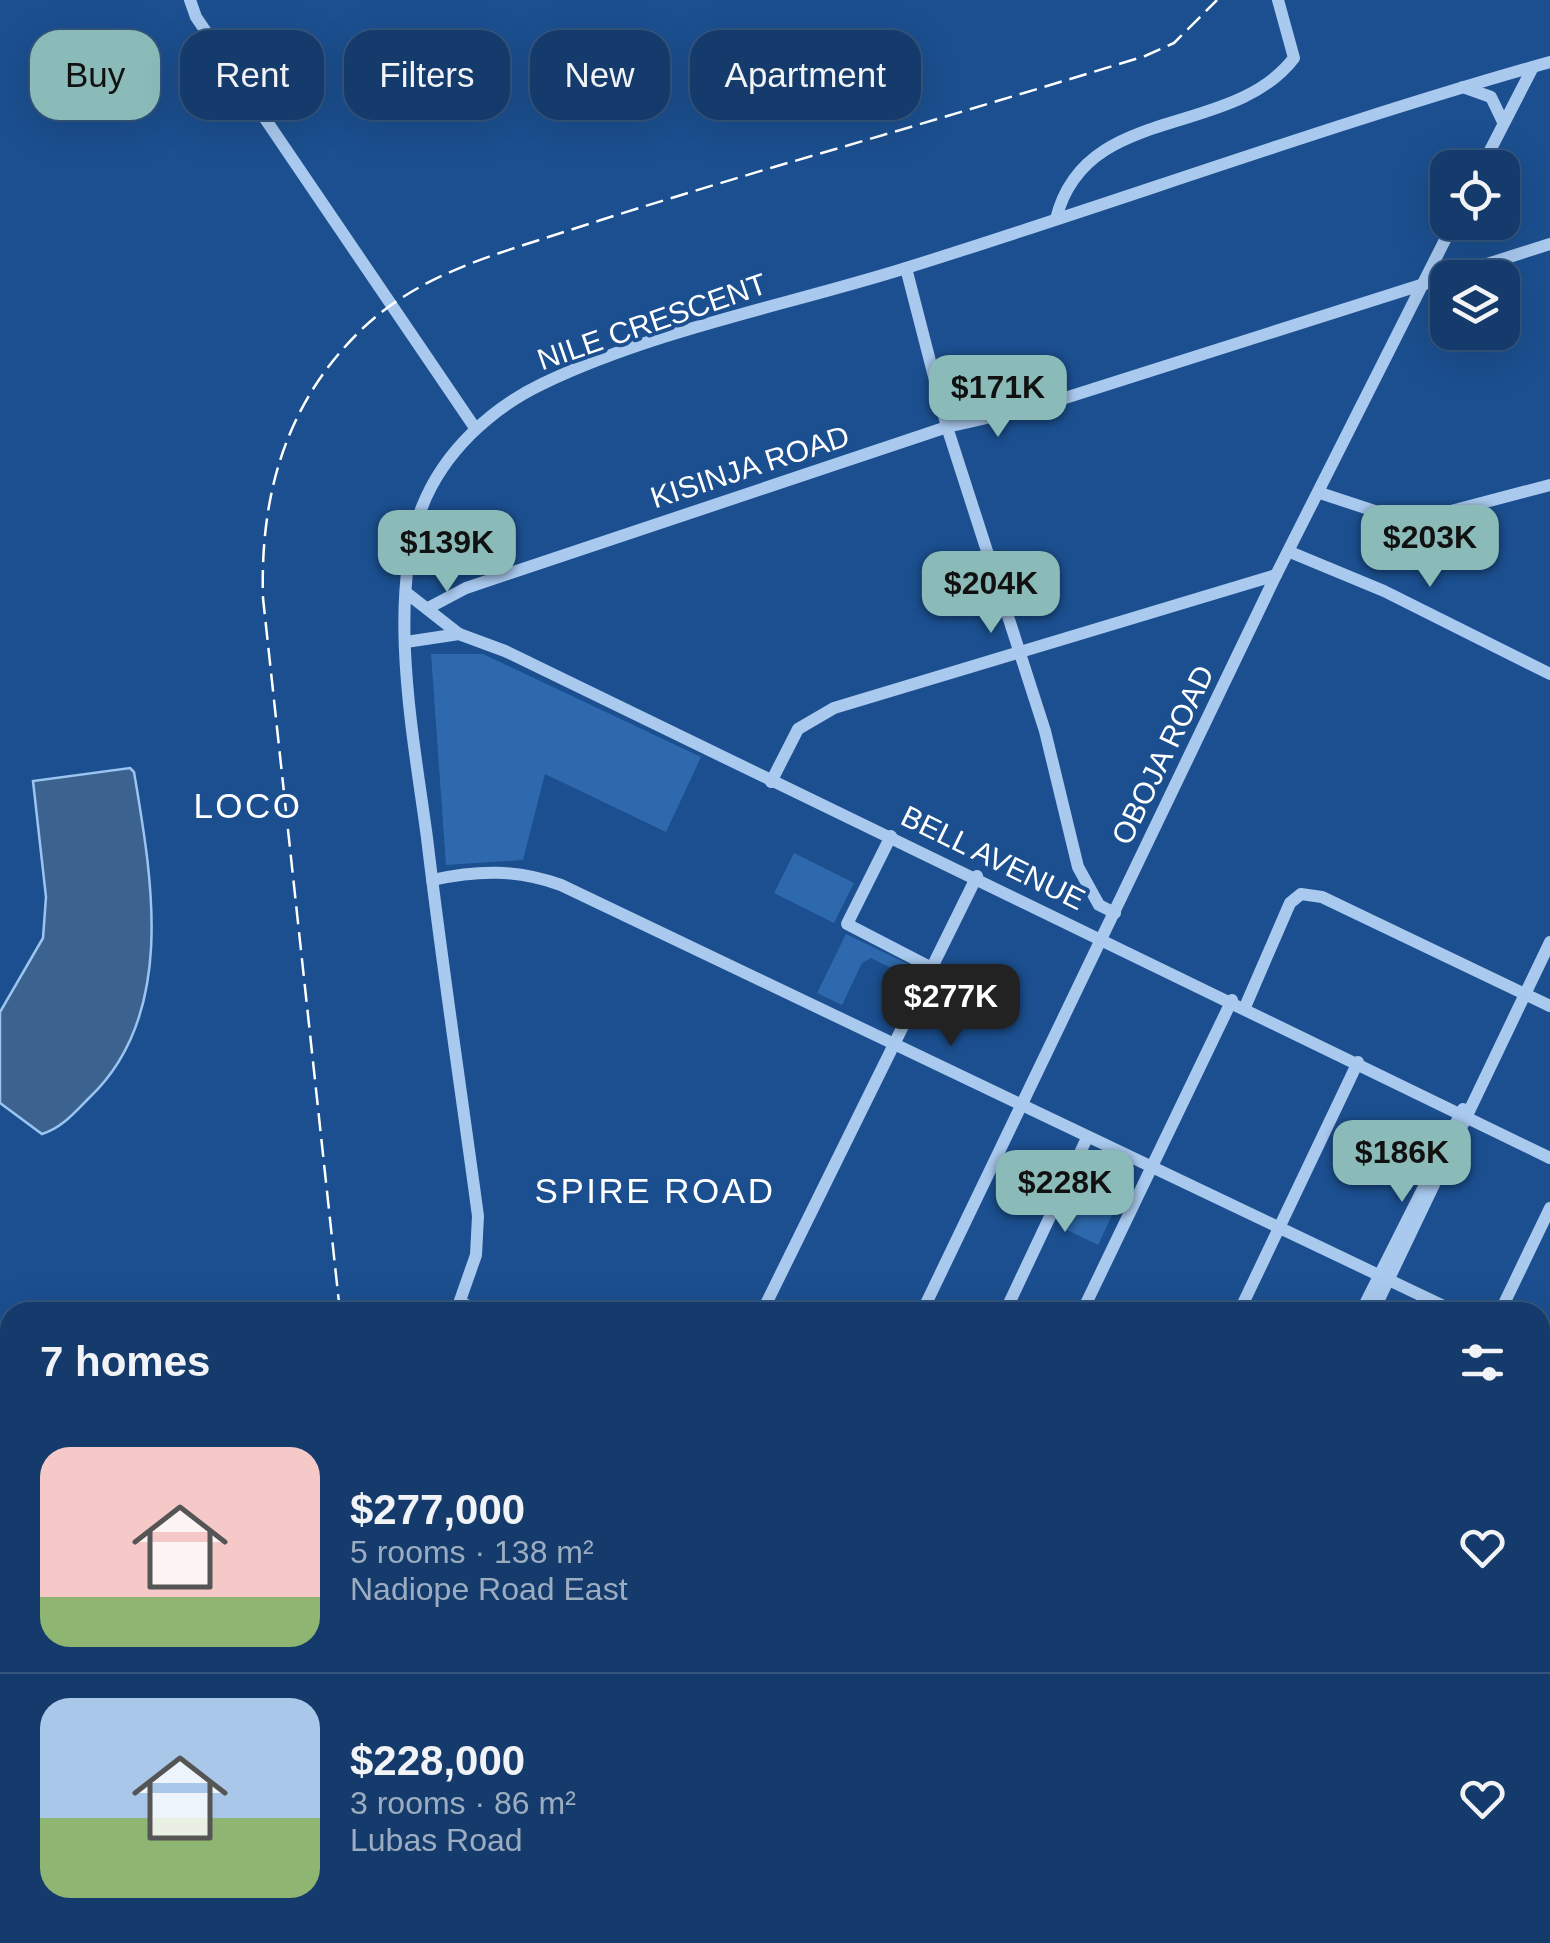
<!DOCTYPE html>
<html lang="en">
<head>
<meta charset="utf-8">
<style>
  body { margin:0; font-family:Helvetica,sans-serif; background:#214673; color:#f1f3f6; height:100vh; display:flex; flex-direction:column; font-size:38px; white-space:nowrap }
  * { box-sizing:border-box; margin:0 }
  p { font-size:32px; color:#9dadc1 }
  .icon { flex:none; width:55px; height:55px; fill:none; stroke:currentColor; stroke-width:2; stroke-linecap:round; stroke-linejoin:round }
  .map { position:relative; flex:1; overflow:hidden }
  .panel { position:absolute; left:0px; top:1302px; width:1550px; height:642px; display:flex; flex-direction:column; background:#143b6b; border-radius:30px 30px 0 0; box-shadow:0 10px 40px #0002,0 0 0 2px #33557e }
  .panel>* { flex:none }
  .top-card { position:absolute; left:30px; top:30px; width:1000px; height:90px; display:flex; gap:20px }
  .tools { position:absolute; left:1430px; top:150px; display:grid; gap:20px }
  .tools a { display:grid; place-items:center; width:90px; height:90px; border-radius:20px; background:#143b6b; box-shadow:0 10px 40px #0002,0 0 0 2px #33557e; font-size:50px }
  .price { position:absolute; translate:-50% -85px; padding:0 22px; border-radius:20px; background:#8bbbb9; color:#111; font-size:32px; line-height:65px; filter:drop-shadow(0 2px 5px #0008) }
  .price::after { content:''; position:absolute; left:50%; top:60px; width:30px; height:22px; margin-left:-15px; background:inherit; clip-path:polygon(0 0,100% 0,50% 100%) }
  .price.on { background:#222; color:#fff }
  ul { padding:0; list-style:none }
  li { display:flex; align-items:center; gap:30px; height:250px; padding:0 40px }
  li+li { border-top:2px solid #33557e }
  li span { display:grid; place-items:center; flex:none; width:280px; height:200px; border-radius:30px; color:#555 }
  li>.icon { margin-inline-start:auto }
  span .icon { width:120px; height:120px; fill:#fffc; stroke-width:1 }
  li b { font-size:42px }
  h2 { display:flex; justify-content:space-between; align-items:center; height:120px; padding:0 40px; font-size:42px }
  .tag { padding:0 35px; border-radius:30px; background:#143b6b; box-shadow:0 10px 40px #0002,0 0 0 2px #33557e; font-size:35px; line-height:90px }
  .tag.on { background:#8bbbb9; color:#111 }
  .map>svg:first-child { display:block }
  .green { fill:#2e69ad }
  .water { fill:#3c6290; stroke:#9cc4f0; stroke-width:2.5 }
  .lines { fill:none; stroke-linecap:round; stroke-linejoin:round }
  .minor { stroke:#a9c9ee; stroke-width:12 }
  .rail { stroke:#fff; stroke-width:2.5; stroke-dasharray:18 8; stroke-linecap:butt }
  .labels { text-anchor:middle; stroke-width:8; stroke-linejoin:round; paint-order:stroke }
  .street-label { font-size:30px; fill:#fff; stroke:#1b4f8f }
  .quarter-label { font-size:35px; letter-spacing:2.5px; fill:#fff; stroke:#1b4f8f }
</style>
</head>
<body>
<div class="map">
<svg width="1550" height="1943" viewBox="0 0 1550 1943">
  <rect width="100%" height="100%" fill="#1b4f8f"/>
  <g class="green">
    <path d="M431 654H483L701 757 666 832 545 774 523 860 446 865Z"/>
    <path d="M794 853 854 883 834 923 774 893Z"/>
    <path d="M846 934 914 967 909 977 871 958 862 963 842 1005 817 993Z"/>
    <path d="M1078 1194 1114 1211 1098 1245 1061 1227Z"/>
  </g>
  <path class="water" d="M130 768 134 772C152 879 177 1015 89 1098 75 1112 62 1128 42 1134L0 1103V1012L43 938 46 897 33 781Z"/>
  <g class="lines">
    <g class="minor">
      <path d="M190 0 196 17 475 428"/>
      <path d="M1463 87 1491 97 1503 122"/>
      <path d="M1481 168 1533 67"/>
      <path d="M1056 219C1085 102 1231 140 1294 58L1278 0"/>
      <path d="M906 268 947 427 1045 731 1078 867 1099 905 1115 913"/>
      <path d="M1320 493 1399 519 1417 520 1550 485"/>
      <path d="M1290 552 1384 591 1550 674"/>
      <path d="M408 594 459 634"/>
      <path d="M430 607 466 588 947 427 1043 405 1550 244"/>
      <path d="M406 642 459 634 505 651 1550 1158"/>
      <path d="M771 782 798 729 834 708 1276 575"/>
      <path d="M891 836 847 924 930 967"/>
      <path d="M432 880C478 870 516 869 561 885L1456 1312"/>
      <path d="M1245 1007 1290 903 1301 894 1322 897 1550 1006"/>
      <path d="M460 1302 481 1312"/>
      <path d="M456 1312 476 1255 478 1216C461 1090 442 964 427 838 414 740 386 601 422 507 443 453 490 409 542 384 654 330 788 305 906 268 1121 201 1333 123 1550 62"/>
      <path d="M762 1312 977 876"/>
      <path d="M922 1312 1276 575 1454 222"/>
      <path d="M1005 1312 1087 1138"/>
      <path d="M1082 1312 1232 1000"/>
      <path d="M1239 1312 1358 1062"/>
      <path d="M1361 1312 1463 1109"/>
      <path d="M1373 1312 1550 942"/>
      <path d="M1500 1312 1550 1208"/>
      <path d="M1540 1353 1550 1358"/>
      <path d="M1542 1544 1550 1528"/>
      <path d="M0 1796 10 1801"/>
      <path d="M1540 1828 1550 1833"/>
      <path d="M0 1866 10 1843"/>
      <path d="M0 1908 10 1886"/>
      <path d="M300 1935 318 1943"/>
      <path d="M1169 1935 1186 1943"/>
      <path d="M200 1943V1935"/>
      <path d="M214 1943 215 1935"/>
      <path d="M457 1943 461 1935"/>
      <path d="M617 1943 621 1935"/>
      <path d="M774 1943 778 1935"/>
      <path d="M849 1943 853 1935"/>
      <path d="M933 1943 937 1935"/>
      <path d="M1051 1943 1055 1935"/>
      <path d="M1067 1943 1071 1935"/>
      <path d="M1201 1943 1205 1935"/>
    </g>
    <g class="rail">
      <path d="M340 1312 263 598C260 498 284 408 356 335 412 277 490 256 564 232 634 209 704 188 774 167 898 131 1022 94 1145 56L1174 43 1217 0"/>
      <path d="M163 1943V1935"/>
    </g>
  </g>
  <g class="labels">
    <g class="street-label">
      <text transform="translate(652 322) rotate(-19)" y="10">NILE CRESCENT</text>
      <text transform="translate(750 467) rotate(-18)" y="10">KISINJA ROAD</text>
      <text transform="translate(1163 755) rotate(-64)" y="10">OBOJA ROAD</text>
      <text transform="translate(993 858) rotate(26)" y="10">BELL AVENUE</text>
    </g>
    <g class="quarter-label">
      <text x="248" y="818">LOCO</text>
      <text x="655" y="1203">SPIRE ROAD</text>
    </g>
  </g>
</svg>
<div class="tools">
<a><svg class="icon" aria-label="locate" viewBox="0 0 24 24"><circle cx="12" cy="12" r="6"/><path d="M12 2v4M12 18v4M2 12h4M18 12h4"/></svg></a>
<a><svg class="icon" aria-label="layers" viewBox="0 0 24 24"><path d="M12 4l9 5-9 5-9-5zM3 14l9 5 9-5"/></svg></a>
</div>
<b class="price" style="left:998px;top:440px">$171K</b>
<b class="price" style="left:1430px;top:590px">$203K</b>
<b class="price" style="left:447px;top:595px">$139K</b>
<b class="price" style="left:991px;top:636px">$204K</b>
<b class="price on" style="left:951px;top:1049px">$277K</b>
<b class="price" style="left:1402px;top:1205px">$186K</b>
<b class="price" style="left:1065px;top:1235px">$228K</b>
<div class="top-card">
<a class="tag on">Buy</a>
<a class="tag">Rent</a>
<a class="tag">Filters</a>
<a class="tag">New</a>
<a class="tag">Apartment</a>
</div>
<section class="panel">
<h2>7 homes<svg class="icon" aria-label="filters" viewBox="0 0 24 24"><path d="M4 7h16M4 17h16"/><circle cx="9" cy="7" r="2"/><circle cx="15" cy="17" r="2"/></svg></h2>
<ul>
<li><span style="background:linear-gradient(#f6c9c9 75%,#8fb573 0)"><svg class="icon" aria-label="home" viewBox="0 0 24 24"><path d="M3 11l9-7 9 7M6 9v11h12V9"/></svg></span><div><b>$277,000</b><p>5 rooms · 138 m²</p><p>Nadiope Road East</p></div><svg class="icon" aria-label="heart" viewBox="0 0 24 24"><path d="M12 20l-8-8c-3-5 5-10 8-4 3-6 11-1 8 4z"/></svg></li>
<li><span style="background:linear-gradient(#a9c7e8 60%,#8fb573 0)"><svg class="icon" aria-label="home" viewBox="0 0 24 24"><path d="M3 11l9-7 9 7M6 9v11h12V9"/></svg></span><div><b>$228,000</b><p>3 rooms · 86 m²</p><p>Lubas Road</p></div><svg class="icon" aria-label="heart" viewBox="0 0 24 24"><path d="M12 20l-8-8c-3-5 5-10 8-4 3-6 11-1 8 4z"/></svg></li>
</ul>
</section>
</div>
</body>
</html>
